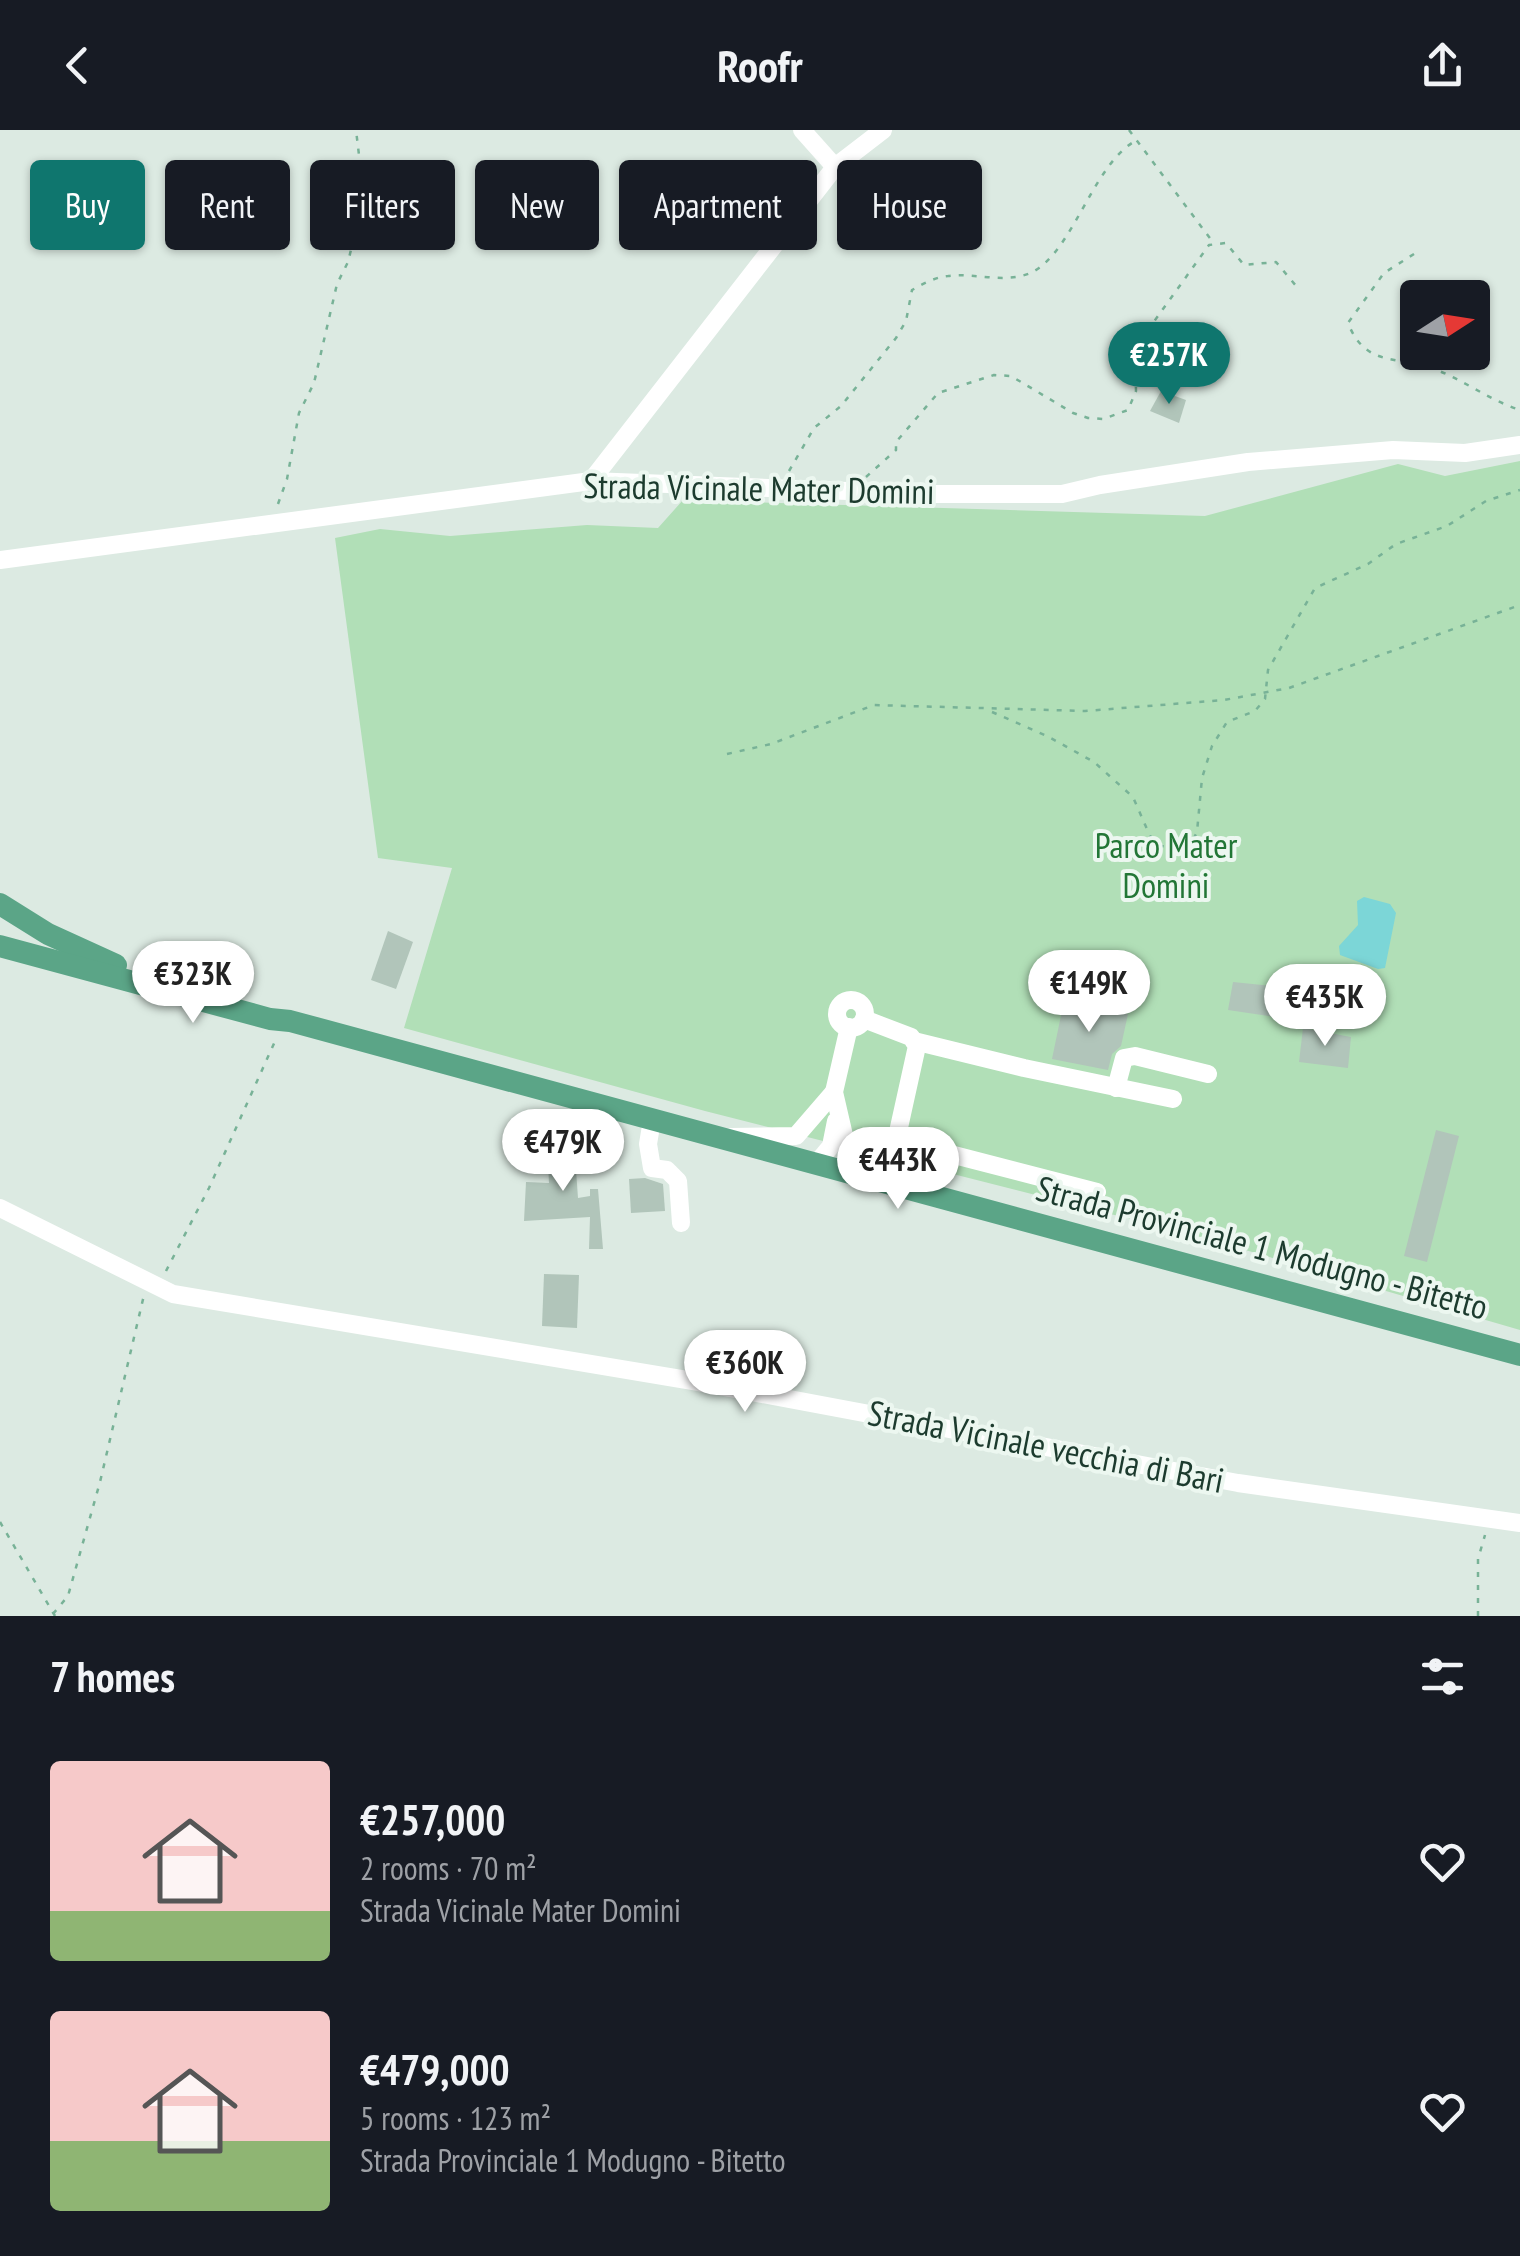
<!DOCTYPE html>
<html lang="en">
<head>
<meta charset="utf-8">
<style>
  body { margin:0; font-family:"PT Sans Narrow",sans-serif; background:#20242c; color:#f1f3f6; height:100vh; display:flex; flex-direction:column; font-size:38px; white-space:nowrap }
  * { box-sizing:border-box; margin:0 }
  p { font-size:32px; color:#9ea1a6 }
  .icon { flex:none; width:55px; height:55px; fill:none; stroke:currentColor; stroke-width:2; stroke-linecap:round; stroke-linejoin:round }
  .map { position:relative; height:1486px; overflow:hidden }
  .sheet { display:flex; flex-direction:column; background:#171b24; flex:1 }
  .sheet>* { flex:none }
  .banner { position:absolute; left:30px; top:30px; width:1000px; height:90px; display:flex; gap:20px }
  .needle { width:65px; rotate:78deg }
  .tools { position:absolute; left:1400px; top:150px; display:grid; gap:20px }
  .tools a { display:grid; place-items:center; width:90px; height:90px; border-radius:10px; background:#171b24; box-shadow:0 2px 8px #0004; font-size:50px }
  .price { position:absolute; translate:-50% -85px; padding:0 22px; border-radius:35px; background:#fff; color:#222; font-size:32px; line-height:65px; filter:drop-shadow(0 2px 5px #0008) }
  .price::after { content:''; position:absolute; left:50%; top:60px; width:30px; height:22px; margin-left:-15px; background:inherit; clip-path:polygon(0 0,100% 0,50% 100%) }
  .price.current { background:#0f766e; color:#fff }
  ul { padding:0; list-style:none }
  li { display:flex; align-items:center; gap:30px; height:250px; padding:0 50px }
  li span { display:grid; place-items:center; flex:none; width:280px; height:200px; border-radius:10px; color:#555 }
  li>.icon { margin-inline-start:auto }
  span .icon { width:120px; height:120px; fill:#fffc; stroke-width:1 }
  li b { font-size:42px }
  h2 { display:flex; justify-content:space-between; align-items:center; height:120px; padding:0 50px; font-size:42px }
  .tag { padding:0 35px; border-radius:10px; background:#171b24; box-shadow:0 2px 8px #0004; font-size:35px; line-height:90px }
  .tag.current { background:#0f766e; color:#fff }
  header { display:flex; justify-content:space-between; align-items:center; height:130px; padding:0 50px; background:#171b24; font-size:45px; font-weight:800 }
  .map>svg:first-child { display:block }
  .green { fill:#b1dfb7 }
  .water { fill:#7cd6d7 }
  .building { fill:#b1c5ba }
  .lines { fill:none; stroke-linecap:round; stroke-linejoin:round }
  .path { stroke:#78b297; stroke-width:2.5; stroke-dasharray:5 8; stroke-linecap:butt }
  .minor { stroke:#fff; stroke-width:18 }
  .major { stroke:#5ba587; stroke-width:22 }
  .labels { text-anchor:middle; stroke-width:8; stroke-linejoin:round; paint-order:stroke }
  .street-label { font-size:35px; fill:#1c3b2e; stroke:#ecf7f0 }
  .park-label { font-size:35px; fill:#227636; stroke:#ecf7f0 }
</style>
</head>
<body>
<header><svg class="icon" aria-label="back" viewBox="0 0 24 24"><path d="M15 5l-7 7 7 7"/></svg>Roofr<svg class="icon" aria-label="share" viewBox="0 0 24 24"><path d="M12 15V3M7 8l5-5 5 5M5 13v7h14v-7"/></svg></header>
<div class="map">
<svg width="1520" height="1486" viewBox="0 0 1520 1486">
  <rect width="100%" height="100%" fill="#dceae2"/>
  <path class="green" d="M1520 331V1200L1197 1106 705 981 404 898 452 738 378 728 335 408 380 399 450 406 587 395 658 398 683 370 1205 386 1398 334 1445 346Z"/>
  <path class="water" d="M1364 767 1390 774 1396 783 1385 838 1378 839 1340 825 1339 816 1358 795 1357 771Z"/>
  <g class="building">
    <path d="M1161 261 1186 270 1179 293 1150 281Z"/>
    <path d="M388 801 413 812 396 859 371 850Z"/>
    <path d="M1233 852 1281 857 1276 887 1228 880Z"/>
    <path d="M1064 871 1128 884 1121 916 1112 924 1108 940 1052 929Z"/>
    <path d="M1303 898 1351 907 1348 938 1299 932Z"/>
    <path d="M1436 1000 1459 1006 1427 1132 1404 1126Z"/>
    <path d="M574 1012 578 1068 590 1066V1059H598L603 1119H589L590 1087 524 1091 526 1052 549 1053 547 1014Z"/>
    <path d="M645 1048 663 1054 665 1081 631 1083 629 1049Z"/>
    <path d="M544 1144 579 1145 577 1198 542 1196Z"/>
  </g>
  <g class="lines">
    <g class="path">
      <path d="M1129 0 1212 111"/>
      <path d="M1414 124 1384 143 1348 193C1366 239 1400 225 1434 239 1464 250 1489 270 1520 280"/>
      <path d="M789 341 814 298 841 276 896 208 906 191 912 160C923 154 935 147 948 146 976 142 1013 157 1039 138 1076 111 1096 31 1137 10"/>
      <path d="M866 347 896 320V312L938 263 994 245 1011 246 1073 283 1088 288 1103 289 1128 280 1136 261 1135 218 1209 115 1226 113 1244 135 1276 132 1297 157"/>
      <path d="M278 374 287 349 299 283 314 253 337 154 348 132 364 67 356 0"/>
      <path d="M992 582 1047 606 1094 632 1133 667 1150 706 1162 716 1182 718 1191 714 1197 702 1202 648 1212 616 1227 592 1255 581 1265 569 1268 540 1315 458 1368 434 1396 414 1447 396 1486 371 1520 360"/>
      <path d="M727 624 771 614 874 575 1085 581 1224 570 1289 558 1520 475"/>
      <path d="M166 1141 209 1058 276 909"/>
      <path d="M0 1392 55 1486"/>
      <path d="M53 1484 68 1466 100 1352 144 1165"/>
      <path d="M1478 1486V1429L1485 1405"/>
    </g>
    <g class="minor">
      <path d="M802 0 835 37"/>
      <path d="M591 351 835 37 883 0"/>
      <path d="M0 430 591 351 926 364H1062L1100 355 1248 332 1393 320 1465 323 1520 315"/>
      <circle cx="851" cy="884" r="14"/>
      <path d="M864 889 911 907 917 916 898 1002 900 1011 1097 1062"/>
      <path d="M849 897 834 962 846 1014 857 1029 894 1040 921 1058"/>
      <path d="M914 911 1024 938 1173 969"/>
      <path d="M1116 958 1124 928 1135 926 1208 944"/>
      <path d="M652 990 648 1014 652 1038 667 1040 678 1051 681 1093"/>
      <path d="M731 1007 796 1006 834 962"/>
      <path d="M816 1034 831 1016 836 991"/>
      <path d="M0 1078 173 1164 693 1251 1238 1353 1520 1393"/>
    </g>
    <g class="major">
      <path d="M0 774 48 804 116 835"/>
      <path d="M0 816 270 889 290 891 1520 1225"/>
    </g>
  </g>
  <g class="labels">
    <g class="street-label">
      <text transform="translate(759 359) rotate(1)" y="12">Strada Vicinale Mater Domini</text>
      <text transform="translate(1262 1118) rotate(15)" y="12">Strada Provinciale 1 Modugno - Bitetto</text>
      <text transform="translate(1046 1317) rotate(11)" y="12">Strada Vicinale vecchia di Bari</text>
    </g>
    <g class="park-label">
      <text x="1166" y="728">Parco Mater<tspan x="1166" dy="40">Domini</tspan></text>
    </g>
  </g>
</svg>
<div class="tools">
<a><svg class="needle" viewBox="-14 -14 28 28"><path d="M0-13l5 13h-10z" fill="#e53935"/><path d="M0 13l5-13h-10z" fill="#9ea1a6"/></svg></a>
</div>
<b class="price current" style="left:1169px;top:277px">€257K</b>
<b class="price" style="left:193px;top:896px">€323K</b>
<b class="price" style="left:1089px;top:905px">€149K</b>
<b class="price" style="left:1325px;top:919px">€435K</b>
<b class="price" style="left:563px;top:1064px">€479K</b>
<b class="price" style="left:898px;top:1082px">€443K</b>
<b class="price" style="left:745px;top:1285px">€360K</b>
<div class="banner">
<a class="tag current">Buy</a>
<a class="tag">Rent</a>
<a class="tag">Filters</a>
<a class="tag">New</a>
<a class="tag">Apartment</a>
<a class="tag">House</a>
</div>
</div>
<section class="sheet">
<h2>7 homes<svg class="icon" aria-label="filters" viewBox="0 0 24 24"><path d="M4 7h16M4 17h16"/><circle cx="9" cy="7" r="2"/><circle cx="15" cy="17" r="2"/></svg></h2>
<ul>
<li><span style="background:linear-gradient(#f6c9c9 75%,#8fb573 0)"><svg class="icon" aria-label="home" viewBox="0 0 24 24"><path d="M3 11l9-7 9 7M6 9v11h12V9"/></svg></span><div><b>€257,000</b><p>2 rooms · 70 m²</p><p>Strada Vicinale Mater Domini</p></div><svg class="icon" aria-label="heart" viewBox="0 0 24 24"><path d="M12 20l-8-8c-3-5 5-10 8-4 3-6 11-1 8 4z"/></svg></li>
<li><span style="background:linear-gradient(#f6c9c9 65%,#8fb573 0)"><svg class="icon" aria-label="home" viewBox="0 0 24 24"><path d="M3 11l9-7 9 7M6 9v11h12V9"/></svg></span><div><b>€479,000</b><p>5 rooms · 123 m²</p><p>Strada Provinciale 1 Modugno - Bitetto</p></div><svg class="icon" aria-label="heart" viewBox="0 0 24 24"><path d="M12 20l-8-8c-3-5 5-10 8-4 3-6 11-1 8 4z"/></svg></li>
</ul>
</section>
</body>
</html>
